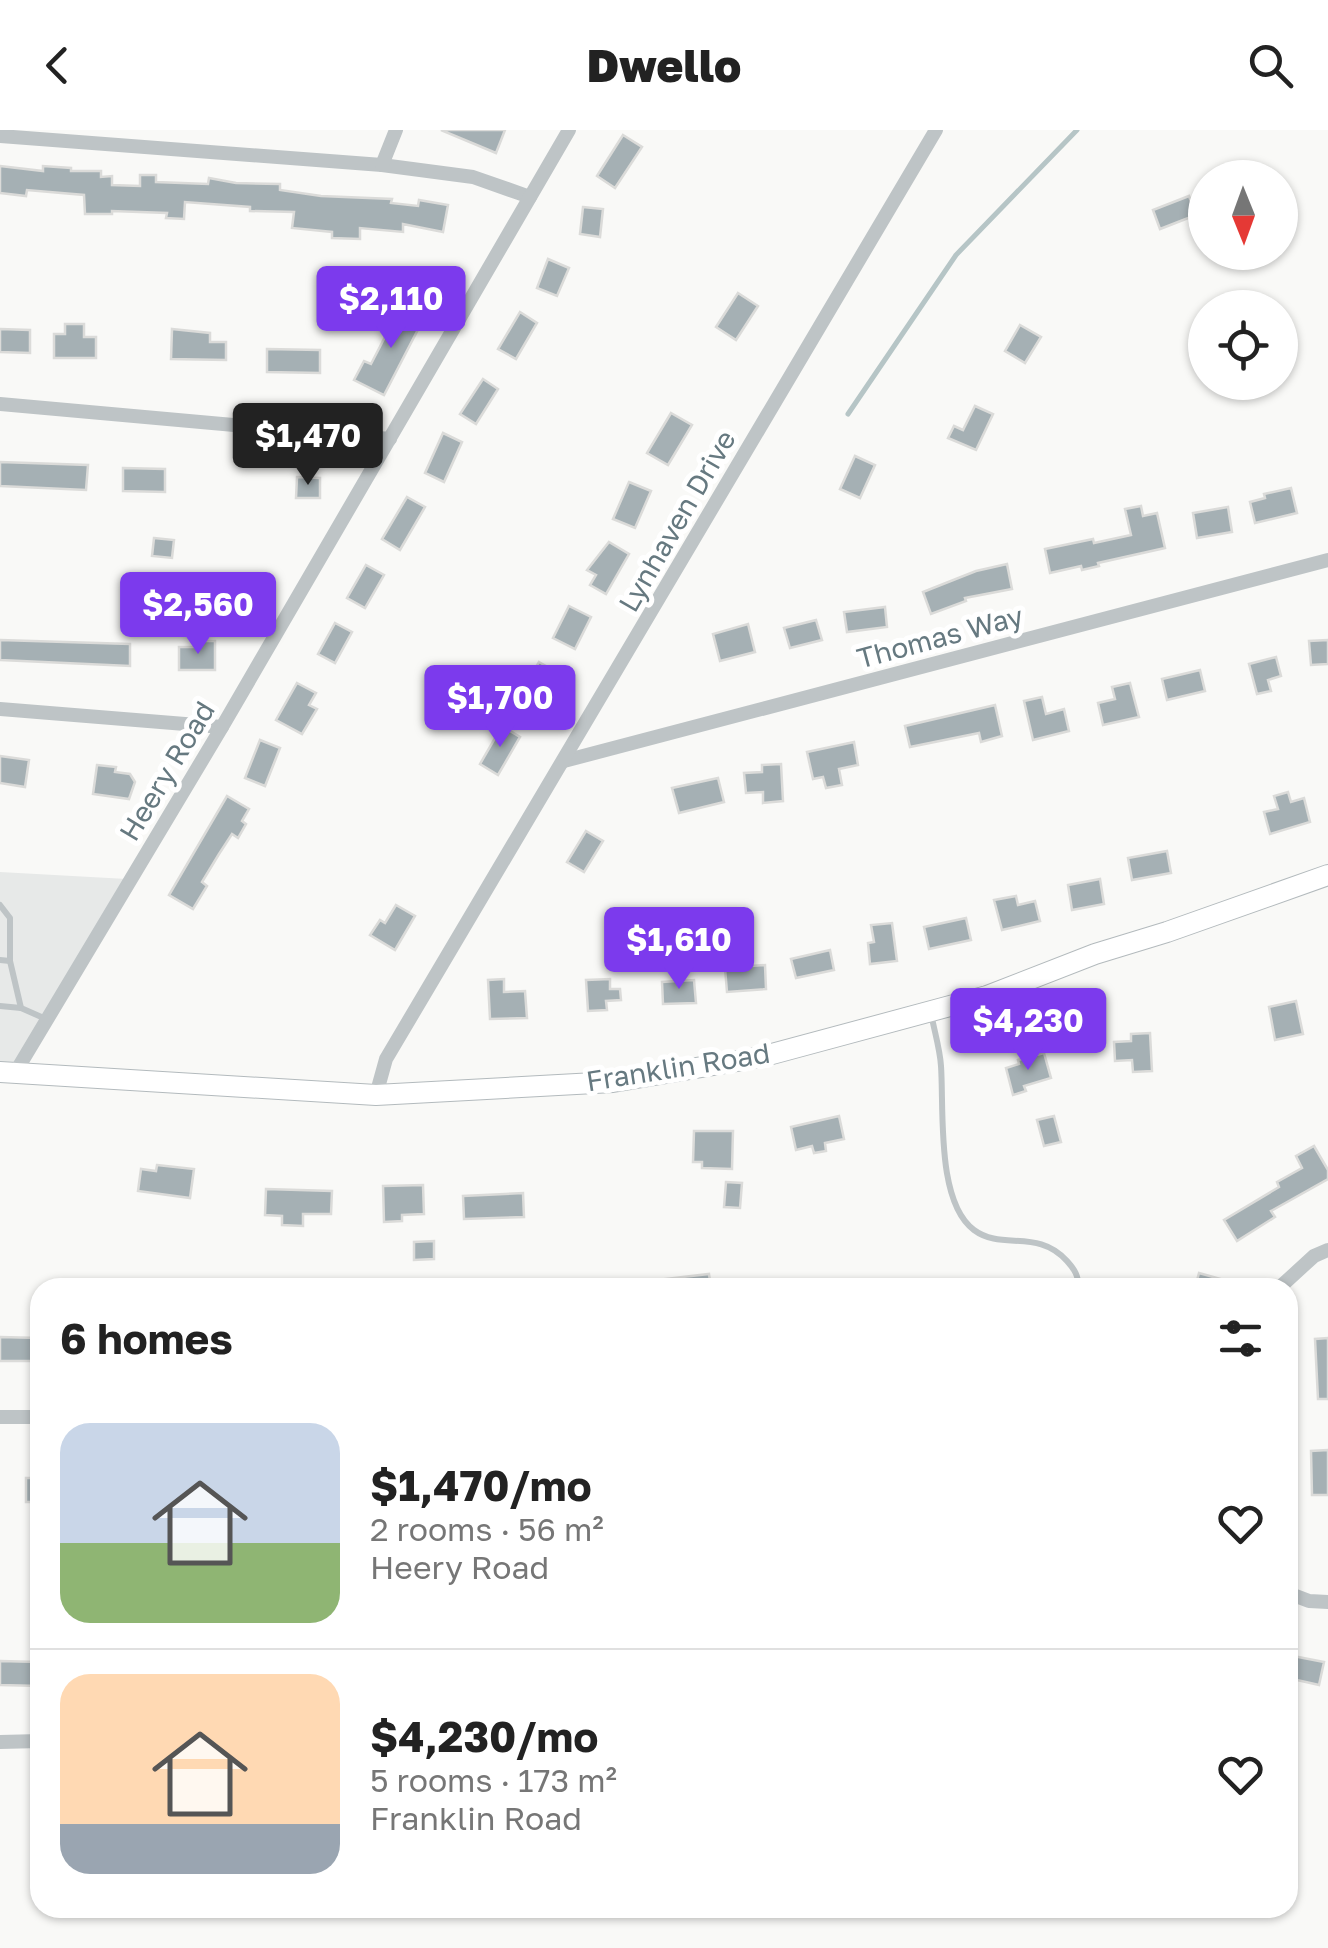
<!DOCTYPE html>
<html lang="en">
<head>
<meta charset="utf-8">
<style>
  body { margin:0; font-family:"Golos Text",sans-serif; background:#f2f2f2; color:#222; height:100vh; display:flex; flex-direction:column; font-size:38px; white-space:nowrap }
  * { box-sizing:border-box; margin:0 }
  p { font-size:32px; color:#767676 }
  .icon { flex:none; width:55px; height:55px; fill:none; stroke:currentColor; stroke-width:2; stroke-linecap:round; stroke-linejoin:round }
  .map { position:relative; flex:1; overflow:hidden }
  .drawer { position:absolute; left:30px; top:1148px; width:1268px; height:640px; display:flex; flex-direction:column; background:#fff; border-radius:30px; box-shadow:0 2px 8px #0004 }
  .drawer>* { flex:none }
  .needle { width:65px; rotate:179deg }
  .tools { position:absolute; left:1188px; top:30px; display:grid; gap:20px }
  .tools a { display:grid; place-items:center; width:110px; height:110px; border-radius:50%; background:#fff; box-shadow:0 2px 8px #0004; font-size:50px }
  .price { position:absolute; translate:-50% -85px; padding:0 22px; border-radius:10px; background:#7c3aed; color:#fff; font-size:32px; line-height:65px; filter:drop-shadow(0 2px 5px #0008) }
  .price::after { content:''; position:absolute; left:50%; top:60px; width:30px; height:22px; margin-left:-15px; background:inherit; clip-path:polygon(0 0,100% 0,50% 100%) }
  .price.active { background:#222; color:#fff }
  ul { padding:0; list-style:none }
  li { display:flex; align-items:center; gap:30px; height:250px; padding:0 30px }
  li+li { border-top:2px solid #e0e0e0 }
  li span { display:grid; place-items:center; flex:none; width:280px; height:200px; border-radius:30px; color:#555 }
  li>.icon { margin-inline-start:auto }
  span .icon { width:120px; height:120px; fill:#fffc; stroke-width:1 }
  li b { font-size:42px }
  h2 { display:flex; justify-content:space-between; align-items:center; height:120px; padding:0 30px; font-size:42px }
  header { display:flex; justify-content:space-between; align-items:center; height:130px; padding:0 30px; background:#fff; font-size:45px; font-weight:800 }
  .map>svg:first-child { display:block }
  .built { fill:#e7e9e8 }
  .lines { fill:none; stroke-linecap:round; stroke-linejoin:round }
  .stream { stroke:#b6c5c6; stroke-width:5 }
  .building { fill:#a5b0b4; stroke:#dbdbd9; stroke-width:2.5 }
  .secondary-casing { stroke:#b3babd; stroke-width:22 }
  .lane { stroke:#bec4c6; stroke-width:6 }
  .street { stroke:#bec4c6; stroke-width:14 }
  .secondary { stroke:#fff; stroke-width:20 }
  .labels { text-anchor:middle; stroke-width:10; stroke-linejoin:round; paint-order:stroke }
  .street-label { font-size:28px; fill:#667980; stroke:#fff }
</style>
</head>
<body>
<header><svg class="icon" aria-label="back" viewBox="0 0 24 24"><path d="M15 5l-7 7 7 7"/></svg>Dwello<svg class="icon" aria-label="search" viewBox="0 0 24 24"><circle cx="10" cy="10" r="6"/><path d="M15 15l6 6"/></svg></header>
<div class="map">
<svg width="1328" height="1818" viewBox="0 0 1328 1818">
  <rect width="100%" height="100%" fill="#f9f9f7"/>
  <path class="built" d="M0 742 127 749 17 948 0 946Z"/>
  <g class="lines">
    <path class="stream" d="M848 284 956 125 1077 0"/>
  </g>
  <g class="building">
    <path d="M441 0H505L496 23Z"/>
    <path d="M623 5 642 17 615 58 597 46Z"/>
    <path d="M0 36 43 41V36L71 38V41H101V47L112 46V55L140 56V45H156V52L208 54 209 48 236 53 280 54V60L321 66 392 69 391 73 418 76 419 70 448 75 443 102 403 94V102L360 98V109L332 108V102L292 98 294 82 250 81V77L185 72 184 89 166 88 167 83 112 81V84H85L84 65 27 60 26 66 0 63Z"/>
    <path d="M1189 66 1196 85 1160 99 1153 80Z"/>
    <path d="M583 77 603 79 600 107 580 104Z"/>
    <path d="M548 129 569 138 557 166 537 158Z"/>
    <path d="M738 163 758 176 736 210 716 197Z"/>
    <path d="M413 177 426 184 384 265 354 250 364 231 371 234 400 178 410 183Z"/>
    <path d="M520 182 537 193 516 229 498 219Z"/>
    <path d="M65 194H84V207H96V228H54V204H65Z"/>
    <path d="M1020 195 1041 207 1025 233 1005 221Z"/>
    <path d="M0 199 30 200V223L0 222Z"/>
    <path d="M172 199 210 203V212H226V230L171 229Z"/>
    <path d="M267 219 320 220V243L267 242Z"/>
    <path d="M483 249 498 259 476 294 460 284Z"/>
    <path d="M975 276 993 284 976 320 948 308 954 296 963 300Z"/>
    <path d="M671 283 692 295 668 335 647 323Z"/>
    <path d="M443 303 462 312 444 352 425 343Z"/>
    <path d="M855 326 875 335 860 368 840 359Z"/>
    <path d="M0 332 88 335 86 360 0 356Z"/>
    <path d="M123 338 165 339V362L123 361Z"/>
    <path d="M297 347 320 348V368H296Z"/>
    <path d="M629 352 651 361 635 398 613 389Z"/>
    <path d="M1291 358 1297 383 1255 393 1250 372 1265 368 1264 364Z"/>
    <path d="M407 367 425 377 400 420 382 409Z"/>
    <path d="M1141 376 1143 386 1157 383 1165 418 1098 433 1099 436 1082 440 1081 436 1050 443 1045 419 1093 409 1094 413 1131 405 1125 379Z"/>
    <path d="M1228 377 1232 402 1197 408 1193 383Z"/>
    <path d="M154 408 174 410 172 428 152 426Z"/>
    <path d="M609 412 629 424 606 464 590 455 596 445 587 440Z"/>
    <path d="M1007 434 1012 459 965 468 966 471 931 484 923 462 976 441Z"/>
    <path d="M366 435 384 445 365 478 347 468Z"/>
    <path d="M569 476 591 487 575 519 553 508Z"/>
    <path d="M885 477 887 497 847 502 844 482Z"/>
    <path d="M816 490 822 510 790 518 784 498Z"/>
    <path d="M335 493 352 502 335 533 318 524Z"/>
    <path d="M748 494 755 522 720 531 713 504Z"/>
    <path d="M0 510 130 514V536L0 530Z"/>
    <path d="M1328 510V534L1311 535 1309 511Z"/>
    <path d="M195 511H215V540H179V517H195Z"/>
    <path d="M1276 527 1281 546 1268 550 1271 561 1257 564 1249 534Z"/>
    <path d="M539 532 558 543 539 575 520 564Z"/>
    <path d="M1200 540 1205 561 1167 570 1162 549Z"/>
    <path d="M297 553 316 563 309 575 317 579 302 604 276 590Z"/>
    <path d="M1130 553 1139 587 1103 595 1098 573 1115 569 1112 557Z"/>
    <path d="M1042 567 1046 584 1064 579 1069 601 1033 610 1024 571Z"/>
    <path d="M995 575 1002 606 981 612 979 603 910 617 905 596Z"/>
    <path d="M502 596 520 607 498 645 480 634Z"/>
    <path d="M260 610 280 618 265 656 245 648Z"/>
    <path d="M854 612 858 635 839 639 842 655 826 658 823 647 813 649 807 622Z"/>
    <path d="M0 626 29 630 25 657 0 653Z"/>
    <path d="M781 634 783 671 763 673V662L746 663 744 643 762 642V635Z"/>
    <path d="M97 635 116 637 115 642 130 644 135 652 129 669 93 664Z"/>
    <path d="M718 648 724 672 679 683 672 658Z"/>
    <path d="M1288 662 1291 672 1304 668 1310 692 1270 704 1264 682 1278 679 1274 666Z"/>
    <path d="M227 666 249 679 242 691 246 694 238 708 232 704 219 724 202 752 207 756 193 779 169 765Z"/>
    <path d="M586 701 603 711 584 742 567 732Z"/>
    <path d="M1167 721 1171 743 1132 750 1128 728Z"/>
    <path d="M1100 749 1104 774 1072 780 1068 755Z"/>
    <path d="M1016 766 1018 775 1035 771 1040 791 1002 800 994 770Z"/>
    <path d="M396 775 415 786 395 820 370 805 380 790 385 793Z"/>
    <path d="M966 788 971 810 929 819 924 797Z"/>
    <path d="M892 793 897 831 870 834 868 813 874 812 871 795Z"/>
    <path d="M830 820 834 840 796 848 791 829Z"/>
    <path d="M765 835 766 859 727 862 725 838Z"/>
    <path d="M504 849V862L525 861 527 888 490 889 488 850Z"/>
    <path d="M610 849V859H620L621 870 606 871 607 880 588 881 586 850Z"/>
    <path d="M694 850 696 873 663 874 662 852Z"/>
    <path d="M1296 871 1303 904 1275 910 1269 877Z"/>
    <path d="M1150 903 1152 941 1133 942 1132 930 1115 931 1114 912 1131 911V904Z"/>
    <path d="M1044 923 1051 948 1024 956 1026 961 1013 965 1006 938 1019 934 1018 930Z"/>
    <path d="M839 986 844 1009 825 1013 826 1021 814 1023 812 1016 796 1020 791 997Z"/>
    <path d="M1054 986 1061 1012 1044 1016 1037 990Z"/>
    <path d="M694 1001H733L732 1039 702 1038V1032H693Z"/>
    <path d="M1314 1016 1328 1040V1049L1271 1081 1275 1087 1237 1111 1224 1090 1279 1057 1277 1052 1302 1038 1296 1026Z"/>
    <path d="M157 1035 194 1039 190 1068 138 1061 141 1039 156 1041Z"/>
    <path d="M726 1052 742 1053 740 1078 724 1077Z"/>
    <path d="M423 1055 424 1084 402 1085V1091L384 1092 383 1056Z"/>
    <path d="M266 1059 332 1061 331 1084H303V1096L282 1095V1086L265 1085Z"/>
    <path d="M523 1063 524 1087 464 1089 463 1066Z"/>
    <path d="M434 1111V1129L414 1130V1112Z"/>
    <path d="M1199 1143 1238 1154V1158H1195Z"/>
    <path d="M709 1144 711 1158H666L665 1149Z"/>
    <path d="M0 1207 40 1208V1231H0Z"/>
    <path d="M1328 1208V1269H1318L1315 1209Z"/>
    <path d="M1328 1320V1365H1312L1311 1321Z"/>
    <rect x="26" y="1348" width="14" height="24"/>
    <path d="M1288 1525 1324 1532 1319 1555 1288 1548Z"/>
    <path d="M0 1531 40 1532V1556L0 1555Z"/>
  </g>
  <g class="lines">
    <g class="secondary-casing">
      <path id="secondary" d="M0 942 376 965 613 952 761 927 987 866 1095 824 1167 802 1328 745"/>
    </g>
    <g class="lane">
      <path d="M0 775 10 788V831L21 878"/>
      <path d="M0 830 10 831"/>
      <path d="M0 876 21 878 46 889"/>
      <path d="M931 883C934 900 940 919 941 936 944 979 936 1072 974 1100 1002 1121 1038 1098 1067 1131 1075 1140 1078 1145 1079 1158"/>
    </g>
    <g class="street">
      <path d="M0 6 382 35 473 47 530 67"/>
      <path d="M382 35 396 0"/>
      <path d="M0 274 390 309"/>
      <path d="M0 579 222 597"/>
      <path d="M564 631 1328 430"/>
      <path d="M15 943 222 597 569 0"/>
      <path d="M376 965 386 929 936 0"/>
      <path d="M1279 1158 1314 1126 1328 1120"/>
      <path d="M0 1287H40"/>
      <path d="M1288 1463 1309 1471 1328 1472"/>
      <path d="M0 1612 40 1611"/>
    </g>
    <use href="#secondary" class="secondary"/>
  </g>
  <g class="labels">
    <g class="street-label">
      <text transform="translate(677 391) rotate(-60)" y="10">Lynhaven Drive</text>
      <text transform="translate(940 507) rotate(-15)" y="10">Thomas Way</text>
      <text transform="translate(167 641) rotate(-59)" y="10">Heery Road</text>
      <text transform="translate(678 937) rotate(-9)" y="10">Franklin Road</text>
    </g>
  </g>
</svg>
<div class="tools">
<a><svg class="needle" viewBox="-14 -14 28 28"><path d="M0-13l5 13h-10z" fill="#e53935"/><path d="M0 13l5-13h-10z" fill="#767676"/></svg></a>
<a><svg class="icon" aria-label="locate" viewBox="0 0 24 24"><circle cx="12" cy="12" r="6"/><path d="M12 2v4M12 18v4M2 12h4M18 12h4"/></svg></a>
</div>
<b class="price" style="left:391px;top:221px">$2,110</b>
<b class="price active" style="left:308px;top:358px">$1,470</b>
<b class="price" style="left:198px;top:527px">$2,560</b>
<b class="price" style="left:500px;top:620px">$1,700</b>
<b class="price" style="left:679px;top:862px">$1,610</b>
<b class="price" style="left:1028px;top:943px">$4,230</b>
<section class="drawer">
<h2>6 homes<svg class="icon" aria-label="filters" viewBox="0 0 24 24"><path d="M4 7h16M4 17h16"/><circle cx="9" cy="7" r="2"/><circle cx="15" cy="17" r="2"/></svg></h2>
<ul>
<li><span style="background:linear-gradient(#c9d6e8 60%,#8fb573 0)"><svg class="icon" aria-label="home" viewBox="0 0 24 24"><path d="M3 11l9-7 9 7M6 9v11h12V9"/></svg></span><div><b>$1,470/mo</b><p>2 rooms · 56 m²</p><p>Heery Road</p></div><svg class="icon" aria-label="heart" viewBox="0 0 24 24"><path d="M12 20l-8-8c-3-5 5-10 8-4 3-6 11-1 8 4z"/></svg></li>
<li><span style="background:linear-gradient(#ffd9b3 75%,#9aa5b1 0)"><svg class="icon" aria-label="home" viewBox="0 0 24 24"><path d="M3 11l9-7 9 7M6 9v11h12V9"/></svg></span><div><b>$4,230/mo</b><p>5 rooms · 173 m²</p><p>Franklin Road</p></div><svg class="icon" aria-label="heart" viewBox="0 0 24 24"><path d="M12 20l-8-8c-3-5 5-10 8-4 3-6 11-1 8 4z"/></svg></li>
</ul>
</section>
</div>
</body>
</html>
